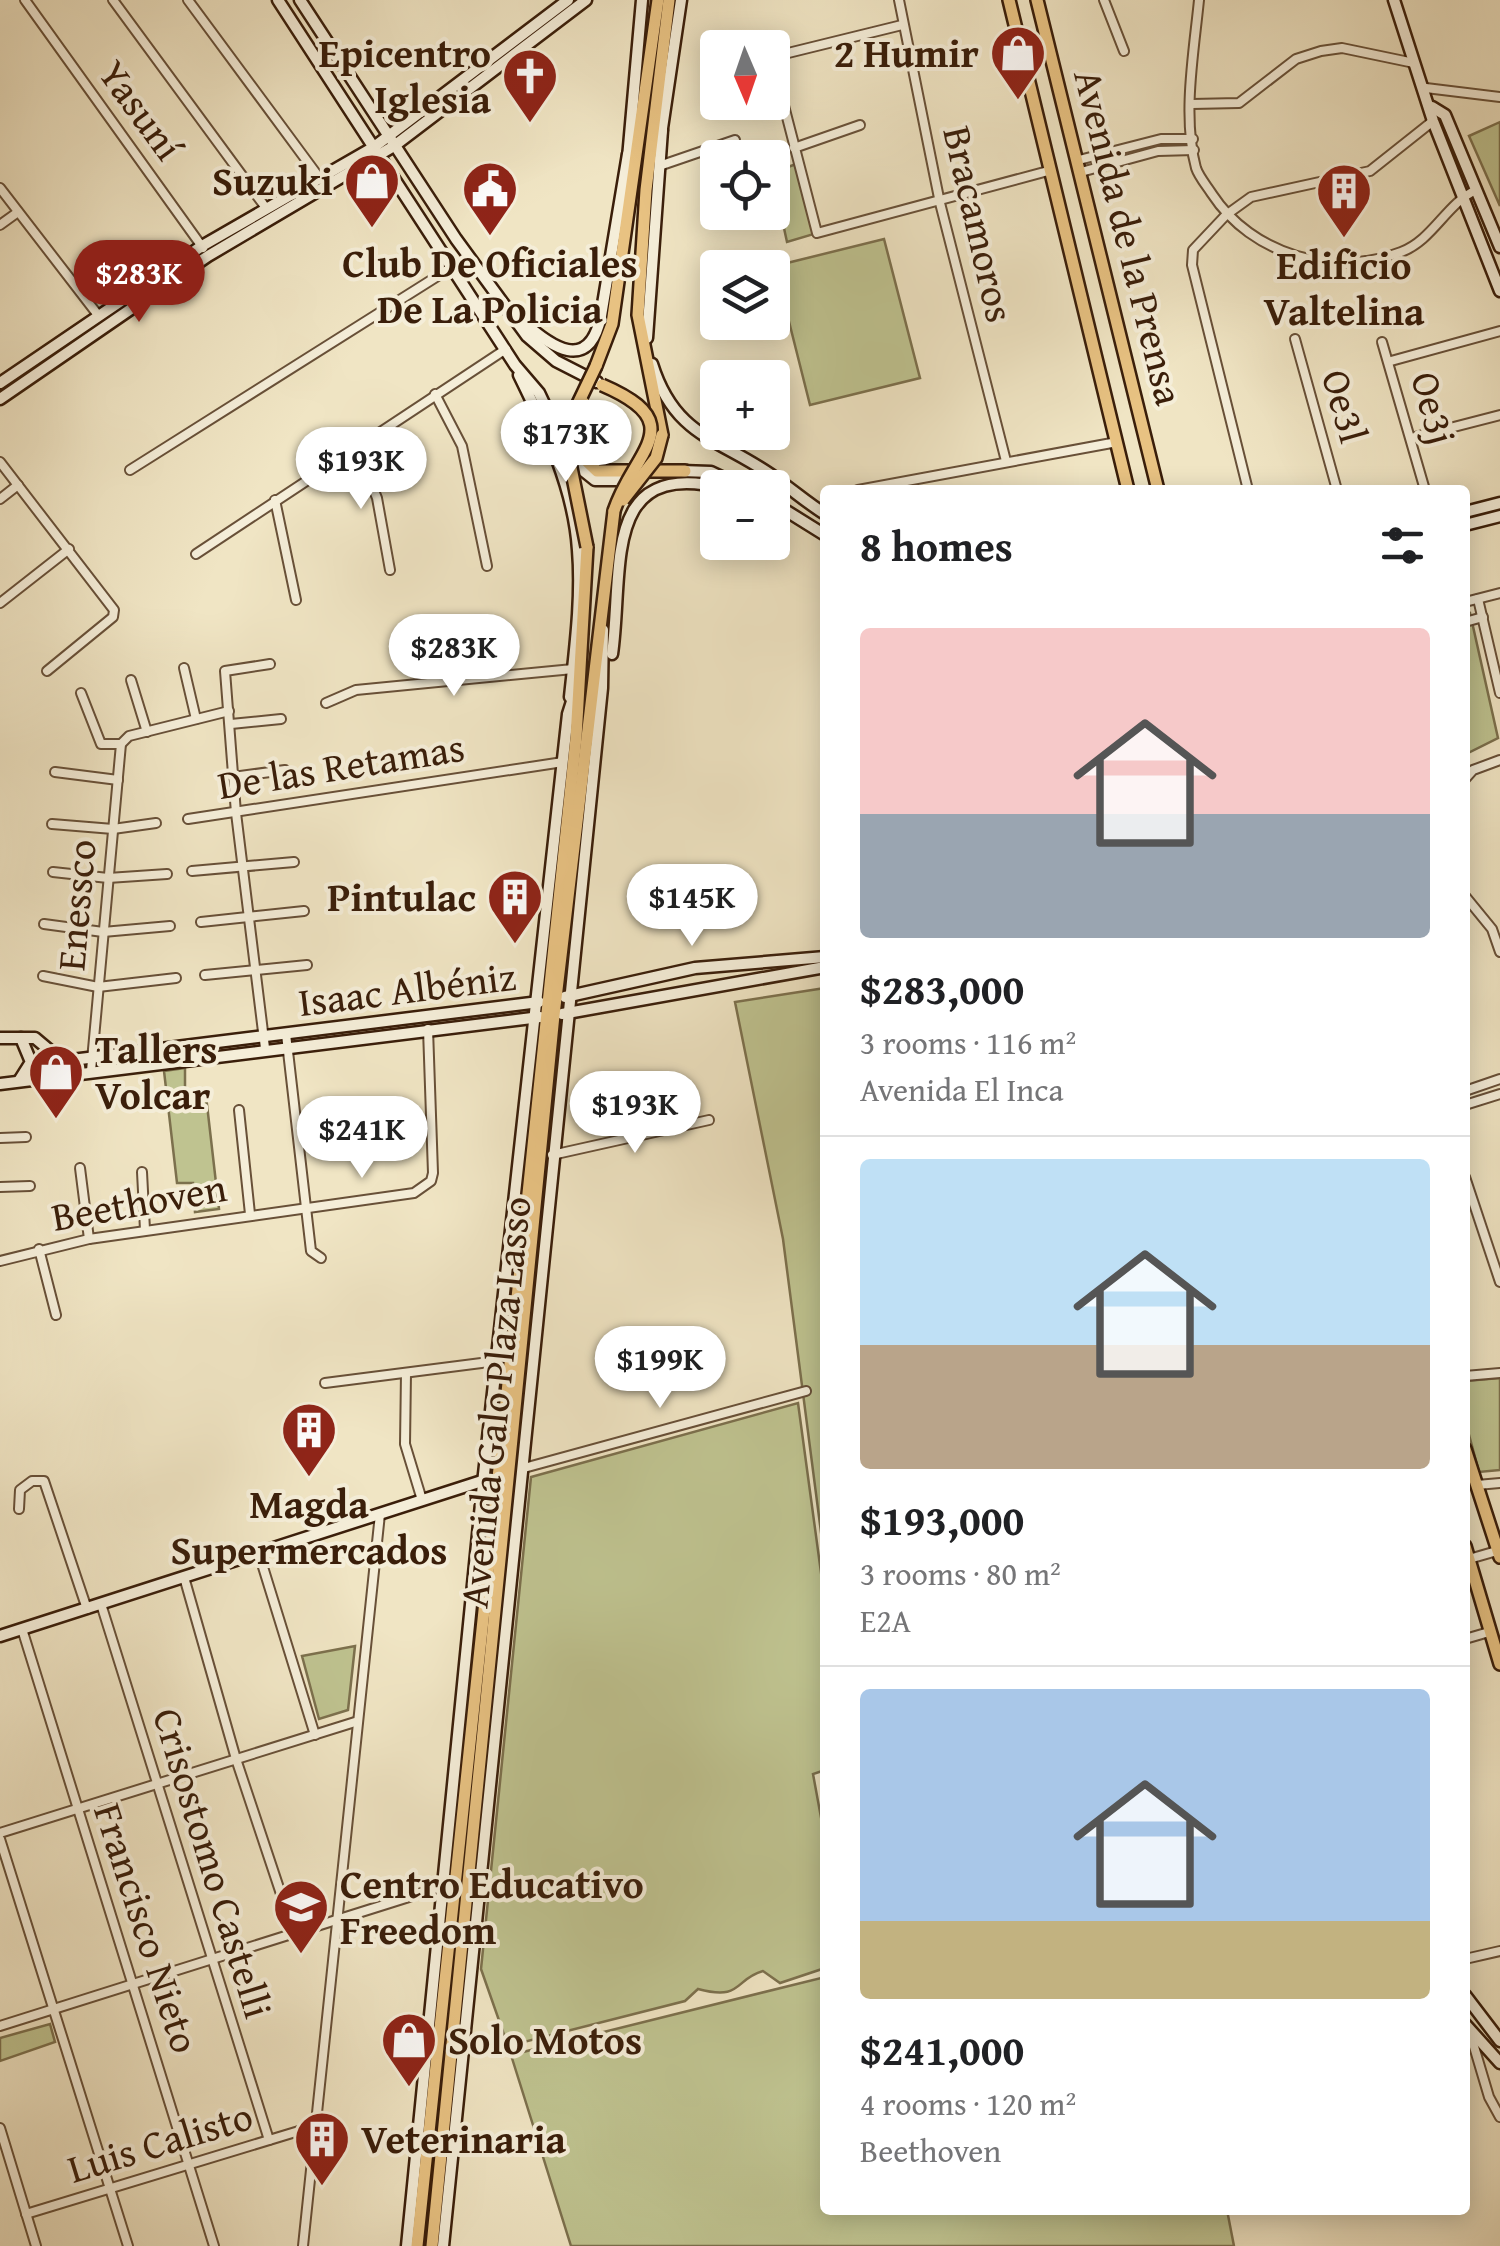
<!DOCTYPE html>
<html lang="en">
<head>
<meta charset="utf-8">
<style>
  body { margin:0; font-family:"Gentium Book Plus",serif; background:#f6f6f6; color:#202124; height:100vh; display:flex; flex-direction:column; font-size:38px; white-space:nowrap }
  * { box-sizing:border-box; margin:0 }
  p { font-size:32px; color:#757577 }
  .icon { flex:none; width:55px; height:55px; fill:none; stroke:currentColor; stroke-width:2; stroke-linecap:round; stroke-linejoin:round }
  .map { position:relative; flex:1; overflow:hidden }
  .drawer { position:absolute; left:820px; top:485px; width:650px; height:1730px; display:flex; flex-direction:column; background:#fff; border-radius:10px; box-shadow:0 5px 25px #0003 }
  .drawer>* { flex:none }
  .needle { width:65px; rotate:178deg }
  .buttons { position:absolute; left:700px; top:30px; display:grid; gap:20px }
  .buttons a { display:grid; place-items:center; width:90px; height:90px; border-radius:10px; background:#fff; box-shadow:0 5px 25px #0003; font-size:50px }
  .price { position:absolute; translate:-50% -85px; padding:0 22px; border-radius:35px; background:#fff; color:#222; font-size:32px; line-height:65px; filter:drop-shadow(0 2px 5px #0008) }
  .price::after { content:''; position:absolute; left:50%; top:60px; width:30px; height:22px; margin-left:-15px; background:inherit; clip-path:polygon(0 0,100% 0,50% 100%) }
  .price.selected { background:#8f2418; color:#fff }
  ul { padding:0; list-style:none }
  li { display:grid; align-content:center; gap:20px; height:530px; padding:0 40px }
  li+li { border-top:2px solid #e0e0e0 }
  li span { display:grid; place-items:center; height:310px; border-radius:10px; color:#555 }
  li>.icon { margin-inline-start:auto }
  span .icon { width:180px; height:180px; fill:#fffc; stroke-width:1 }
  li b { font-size:42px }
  h2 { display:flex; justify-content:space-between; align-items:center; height:120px; padding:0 40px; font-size:42px }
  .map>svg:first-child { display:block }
  .green { fill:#bfc390; stroke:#7c704d; stroke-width:2.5 }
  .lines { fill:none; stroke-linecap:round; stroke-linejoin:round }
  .street-casing { stroke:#685038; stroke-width:12 }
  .secondary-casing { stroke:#3a1e0a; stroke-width:15 }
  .primary-casing { stroke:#3a1e0a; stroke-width:16 }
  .street { stroke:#f5eed9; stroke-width:8 }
  .secondary { stroke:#f5eed9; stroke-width:10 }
  .primary { stroke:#e8c282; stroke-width:11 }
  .primary-bridge-casing { stroke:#3a1e0a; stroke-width:16; stroke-linecap:butt }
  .primary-bridge { stroke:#e8c282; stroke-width:11 }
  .labels { text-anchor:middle; stroke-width:8; stroke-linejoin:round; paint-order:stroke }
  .poi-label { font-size:40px; font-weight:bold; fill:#3a1e0a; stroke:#f5eed9; text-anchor:end }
  .street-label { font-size:40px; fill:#3a1e0a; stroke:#f5eed9 }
</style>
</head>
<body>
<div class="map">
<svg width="1500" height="2246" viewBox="0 0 1500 2246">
  <rect width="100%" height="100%" fill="#f0e5c4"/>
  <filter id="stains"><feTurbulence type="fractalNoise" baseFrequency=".002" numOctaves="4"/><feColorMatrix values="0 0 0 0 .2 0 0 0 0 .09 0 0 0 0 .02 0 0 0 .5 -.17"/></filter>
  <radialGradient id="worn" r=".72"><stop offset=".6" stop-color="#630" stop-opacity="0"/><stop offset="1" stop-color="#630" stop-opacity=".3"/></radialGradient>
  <g class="green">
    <path d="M1500 122V206L1469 136Z"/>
    <path d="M796 164 814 234 787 242 772 173Z"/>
    <path d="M884 239 920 378 810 405 775 266Z"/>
    <path d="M1470 613 1498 738 1466 754 1465 614Z"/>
    <path d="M825 988V1563L783 1239 735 1002Z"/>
    <path d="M185 1068V1096H206L219 1209 195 1212 193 1183H177L164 1071Z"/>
    <path d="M1500 1378V1470L1479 1472 1465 1420V1381Z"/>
    <path d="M798 1403 825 1602V1770L813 1774 825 1839V1968L780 1983 763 1971C734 1979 743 2001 698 1989L685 2001 508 2046 481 1969 531 1477Z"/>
    <path d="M355 1646 348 1710 319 1719 302 1656Z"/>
    <path d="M825 1977V2210H1227L1234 2246H571L511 2055Z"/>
    <path d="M50 2024 55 2042 0 2061V2038Z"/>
  </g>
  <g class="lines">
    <g class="street-casing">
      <g id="street">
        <path d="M25 0 203 248"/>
        <path d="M113 0 266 208"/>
        <path d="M188 0 318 176"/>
        <path d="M899 0 940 203 1006 461"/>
        <path d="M1104 0 1124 51"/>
        <path d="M1199 0C1194 51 1182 117 1196 168 1199 177 1207 186 1212 194 1252 255 1333 278 1401 252 1433 240 1446 204 1476 190"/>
        <path d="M902 25 780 55 775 71 817 233 1048 171"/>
        <path d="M1426 88 1500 97"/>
        <path d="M1192 104 1239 103 1296 59 1321 51 1342 48 1414 63"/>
        <path d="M794 148 860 125"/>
        <path d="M1079 160 1161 139H1193"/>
        <path d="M662 165 735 140"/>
        <path d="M1081 172 1158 151 1194 150"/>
        <path d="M0 188 98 315"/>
        <path d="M0 225 18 212"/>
        <path d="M1295 339 1337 490"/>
        <path d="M1382 342 1425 490"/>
        <path d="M1391 361 1500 331"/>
        <path d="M435 394 462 446 487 566"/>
        <path d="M1411 438 1500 415"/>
        <path d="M356 447 377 498 390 570"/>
        <path d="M0 462 114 610 113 617 47 671"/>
        <path d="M130 470 452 267"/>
        <path d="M858 490 1117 442"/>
        <path d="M1248 490 1192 265 1193 250 1226 215 1251 197 1370 171 1433 121"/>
        <path d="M0 499 18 485"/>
        <path d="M275 500 296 600"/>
        <path d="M196 554 506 349"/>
        <path d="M1478 599 1500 693"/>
        <path d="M1465 602 1500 593"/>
        <path d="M0 603 69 549"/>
        <path d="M1465 622 1483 617"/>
        <path d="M184 668 196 719"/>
        <path d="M131 680 147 732"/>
        <path d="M81 693 101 744H121L129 736 229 711"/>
        <path d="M326 703 356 690 573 669"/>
        <path d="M231 724 281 719"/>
        <path d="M55 772 118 780"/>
        <path d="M233 777 285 770"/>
        <path d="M1465 779 1473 770 1500 760"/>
        <path d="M188 819 563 762"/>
        <path d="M52 824 113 829 156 823"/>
        <path d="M192 871 294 862"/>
        <path d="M53 872 108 878 167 874"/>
        <path d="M1465 896 1492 929 1500 952"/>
        <path d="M201 922 304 911"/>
        <path d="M44 924 103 932 170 926"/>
        <path d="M205 975 307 965"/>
        <path d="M43 976 98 987 176 978"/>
        <path d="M286 1034 311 1251 321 1258"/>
        <path d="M265 1048 236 813 225 671 270 664"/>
        <path d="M91 1071 121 744"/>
        <path d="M1465 1091 1500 1079"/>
        <path d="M1465 1105 1500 1094"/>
        <path d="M239 1110 250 1214"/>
        <path d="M0 1138 26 1137"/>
        <path d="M552 1155 709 1120"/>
        <path d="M80 1168 89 1239"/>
        <path d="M142 1172 145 1230"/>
        <path d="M1465 1177 1500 1282"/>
        <path d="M0 1187 30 1186"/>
        <path d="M39 1249 56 1315"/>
        <path d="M0 1261 89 1239 414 1193 431 1181 433 1173 428 1029"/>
        <path d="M406 1373 405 1444 422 1500"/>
        <path d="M1465 1376 1500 1373"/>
        <path d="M325 1383 497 1361"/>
        <path d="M524 1468 806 1391"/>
        <path d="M1477 1485 1500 1483"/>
        <path d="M19 1509 20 1490 32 1481H44L87 1609"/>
        <path d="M259 1554 315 1735"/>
        <path d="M1469 1559 1500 1550"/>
        <path d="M184 1577 236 1759 294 1933"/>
        <path d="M101 1604 269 2140"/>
        <path d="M22 1629 214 2246"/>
        <path d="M1465 1639 1489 1632"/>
        <path d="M0 1833 355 1722"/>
        <path d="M0 1839 128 2246"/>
        <path d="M1465 1959 1500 1951"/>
        <path d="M0 2026 444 1886"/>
        <path d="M1470 2033 1489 2097 1500 2117"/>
        <path d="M0 2128 36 2246"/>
        <path d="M26 2214 312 2127"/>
        <path d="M303 2246 380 1514"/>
      </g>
    </g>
    <g class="secondary-casing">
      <g id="secondary">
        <path d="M278 0 515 365 539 393 563 444"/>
        <path d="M300 0 456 239 527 336 556 361 597 382"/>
        <path d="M1394 0 1433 121 1500 291"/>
        <path d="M1432 107 1445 115 1500 247"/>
        <path d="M661 135 681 0"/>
        <path d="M628 158 642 0"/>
        <path d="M522 321C551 347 589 374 601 316L628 154"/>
        <path d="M647 338 662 130"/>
        <path d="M652 364C676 441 725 439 781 482 795 492 809 504 825 514"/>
        <path d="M519 375C546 430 574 488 578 550 582 598 575 649 570 697"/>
        <path d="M0 383 202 246 374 147 568 0"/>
        <path d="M0 399 208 256 394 146 586 0"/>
        <path d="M570 460 595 480H630"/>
        <path d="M681 471 711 472 745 488"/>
        <path d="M772 502 825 535"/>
        <path d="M1465 512 1500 503"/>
        <path d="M1465 525 1500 516"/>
        <path d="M612 654C624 570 600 458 723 488"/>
        <path d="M565 997 695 968 825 957"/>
        <path d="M562 1014 825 967"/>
        <path d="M0 1038H35L54 1054 72 1060 539 1002"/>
        <path d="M19 1081 31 1062 21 1038"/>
        <path d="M0 1084 540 1017"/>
        <path d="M0 1636 485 1480"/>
        <path d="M1465 1995 1500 2041"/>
        <path d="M1465 2024 1500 2063"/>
        <path d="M407 2246 484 1474 568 714 575 692"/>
        <path d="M443 2246 602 688 603 630"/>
      </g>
    </g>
    <g class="primary-casing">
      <g id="primary">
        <path d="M1009 0 1128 490"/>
        <path d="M1037 0 1158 490"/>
        <path d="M596 366 612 324 658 0"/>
        <path d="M574 424 576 451 597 471H685"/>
        <path d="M662 435 638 315 646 190 669 0"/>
        <path d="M1465 1449 1500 1557"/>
        <path d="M1465 1546 1500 1664"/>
        <path d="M417 2246 576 738 587 547"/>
        <path d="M432 2246 554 1015 614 511"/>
      </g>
    </g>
    <use href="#street" class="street"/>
    <use href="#secondary" class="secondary"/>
    <use href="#primary" class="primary"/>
    <g class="primary-bridge-casing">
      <g id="primary-bridge">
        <path d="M602 385C693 424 633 451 614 511"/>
        <path d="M574 424 584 403"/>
        <path d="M623 500 656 458 662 435"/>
        <path d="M587 547 564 433 596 366"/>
      </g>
    </g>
    <use href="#primary-bridge" class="primary-bridge"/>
  </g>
  <defs>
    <g id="shop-pin" transform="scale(2.875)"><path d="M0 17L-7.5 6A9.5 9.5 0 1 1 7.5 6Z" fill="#8f2418" stroke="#f5eed9"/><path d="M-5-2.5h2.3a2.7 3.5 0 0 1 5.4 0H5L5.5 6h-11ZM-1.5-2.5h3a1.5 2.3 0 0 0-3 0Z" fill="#fff"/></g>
    <g id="church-pin" transform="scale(2.875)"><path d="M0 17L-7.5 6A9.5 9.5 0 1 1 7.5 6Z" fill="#8f2418" stroke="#f5eed9"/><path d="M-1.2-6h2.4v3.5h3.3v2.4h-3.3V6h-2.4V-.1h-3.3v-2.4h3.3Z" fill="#fff"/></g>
    <g id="civic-pin" transform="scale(2.875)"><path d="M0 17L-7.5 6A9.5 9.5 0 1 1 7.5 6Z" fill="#8f2418" stroke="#f5eed9"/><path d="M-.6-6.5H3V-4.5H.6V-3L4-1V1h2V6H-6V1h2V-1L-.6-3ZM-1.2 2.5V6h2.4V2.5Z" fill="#fff"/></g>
    <g id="building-pin" transform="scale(2.875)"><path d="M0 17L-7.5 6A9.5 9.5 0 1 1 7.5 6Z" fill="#8f2418" stroke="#f5eed9"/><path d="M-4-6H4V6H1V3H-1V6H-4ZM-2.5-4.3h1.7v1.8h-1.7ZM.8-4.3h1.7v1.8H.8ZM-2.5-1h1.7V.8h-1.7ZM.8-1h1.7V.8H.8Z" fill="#fff"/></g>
    <g id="school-pin" transform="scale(2.875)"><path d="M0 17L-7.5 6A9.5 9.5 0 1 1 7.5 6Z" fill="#8f2418" stroke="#f5eed9"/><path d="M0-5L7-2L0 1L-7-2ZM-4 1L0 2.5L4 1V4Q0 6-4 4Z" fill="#fff"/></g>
  </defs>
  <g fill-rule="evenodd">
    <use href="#shop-pin" x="1018" y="53"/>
    <use href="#church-pin" x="530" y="76"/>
    <use href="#shop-pin" x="372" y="181"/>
    <use href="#civic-pin" x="490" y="189"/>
    <use href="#building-pin" x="1344" y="191"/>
    <use href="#building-pin" x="515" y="897"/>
    <use href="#shop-pin" x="56" y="1072"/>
    <use href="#building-pin" x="309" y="1430"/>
    <use href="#school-pin" x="301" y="1907"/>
    <use href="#shop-pin" x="409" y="2040"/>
    <use href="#building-pin" x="322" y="2139"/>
  </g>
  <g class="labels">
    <g class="poi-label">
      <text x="491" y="67">Epicentro<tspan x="491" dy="46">Iglesia</tspan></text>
      <text x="979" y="67">2 Humir</text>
      <text x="333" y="195">Suzuki</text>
      <text x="490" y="277" text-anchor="middle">Club De Oficiales<tspan x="490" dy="46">De La Policia</tspan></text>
      <text x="1344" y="279" text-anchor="middle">Edificio<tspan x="1344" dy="46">Valtelina</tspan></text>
      <text x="476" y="911">Pintulac</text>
      <text x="95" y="1063" text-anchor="start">Tallers<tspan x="95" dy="46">Volcar</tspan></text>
      <text x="309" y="1518" text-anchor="middle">Magda<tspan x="309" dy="46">Supermercados</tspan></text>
      <text x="340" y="1898" text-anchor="start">Centro Educativo<tspan x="340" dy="46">Freedom</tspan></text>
      <text x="448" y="2054" text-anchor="start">Solo Motos</text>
      <text x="361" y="2153" text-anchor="start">Veterinaria</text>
    </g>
    <g class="street-label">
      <text transform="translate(141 110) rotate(54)" y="14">Yasuní</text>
      <text transform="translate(979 224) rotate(77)" y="14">Bracamoros</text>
      <text transform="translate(1129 237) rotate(76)" y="14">Avenida de la Prensa</text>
      <text transform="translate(1345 406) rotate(74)" y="14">Oe3l</text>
      <text transform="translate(1434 408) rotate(75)" y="14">Oe3j</text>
      <text transform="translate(341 766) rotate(-9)" y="14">De las Retamas</text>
      <text transform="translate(76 905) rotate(-85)" y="14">Enessco</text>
      <text transform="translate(407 989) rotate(-7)" y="14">Isaac Albéniz</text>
      <text transform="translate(139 1202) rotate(-10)" y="14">Beethoven</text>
      <text transform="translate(495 1402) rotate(-84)" y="14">Avenida Galo Plaza Lasso</text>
      <text transform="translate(213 1863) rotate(73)" y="14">Crisostomo Castelli</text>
      <text transform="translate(147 1928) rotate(72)" y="14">Francisco Nieto</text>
      <text transform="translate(160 2142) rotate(-17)" y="14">Luis Calisto</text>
    </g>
  </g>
  <rect width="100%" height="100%" filter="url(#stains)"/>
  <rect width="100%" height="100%" fill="url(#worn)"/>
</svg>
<div class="buttons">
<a><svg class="needle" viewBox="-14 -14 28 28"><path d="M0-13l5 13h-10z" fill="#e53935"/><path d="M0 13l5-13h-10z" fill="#757577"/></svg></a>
<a><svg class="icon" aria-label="locate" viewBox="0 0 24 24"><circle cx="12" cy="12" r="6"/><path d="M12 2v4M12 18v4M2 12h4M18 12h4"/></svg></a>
<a><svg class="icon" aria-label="layers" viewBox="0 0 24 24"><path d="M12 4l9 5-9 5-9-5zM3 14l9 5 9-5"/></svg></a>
<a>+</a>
<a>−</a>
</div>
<b class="price selected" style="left:139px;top:325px">$283K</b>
<b class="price" style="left:566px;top:485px">$173K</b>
<b class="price" style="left:361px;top:512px">$193K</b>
<b class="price" style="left:454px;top:699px">$283K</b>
<b class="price" style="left:692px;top:949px">$145K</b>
<b class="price" style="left:635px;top:1156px">$193K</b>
<b class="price" style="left:362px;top:1181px">$241K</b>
<b class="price" style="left:660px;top:1411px">$199K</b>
<section class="drawer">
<h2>8 homes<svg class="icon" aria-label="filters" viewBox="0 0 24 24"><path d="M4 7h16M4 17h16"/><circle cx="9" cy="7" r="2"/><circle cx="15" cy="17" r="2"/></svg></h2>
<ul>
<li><span style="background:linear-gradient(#f6c9c9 60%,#9aa5b1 0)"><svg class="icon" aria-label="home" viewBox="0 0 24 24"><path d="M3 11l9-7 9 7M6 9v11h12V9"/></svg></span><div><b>$283,000</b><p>3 rooms · 116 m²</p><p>Avenida El Inca</p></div></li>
<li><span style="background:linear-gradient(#bfe0f5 60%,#b9a48a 0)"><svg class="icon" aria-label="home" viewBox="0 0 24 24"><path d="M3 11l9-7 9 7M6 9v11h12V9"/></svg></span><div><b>$193,000</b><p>3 rooms · 80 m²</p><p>E2A</p></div></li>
<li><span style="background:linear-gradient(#a9c7e8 75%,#c2b280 0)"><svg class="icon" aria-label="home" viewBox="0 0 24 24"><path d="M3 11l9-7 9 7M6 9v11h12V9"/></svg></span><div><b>$241,000</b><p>4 rooms · 120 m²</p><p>Beethoven</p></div></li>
</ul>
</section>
</div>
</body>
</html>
